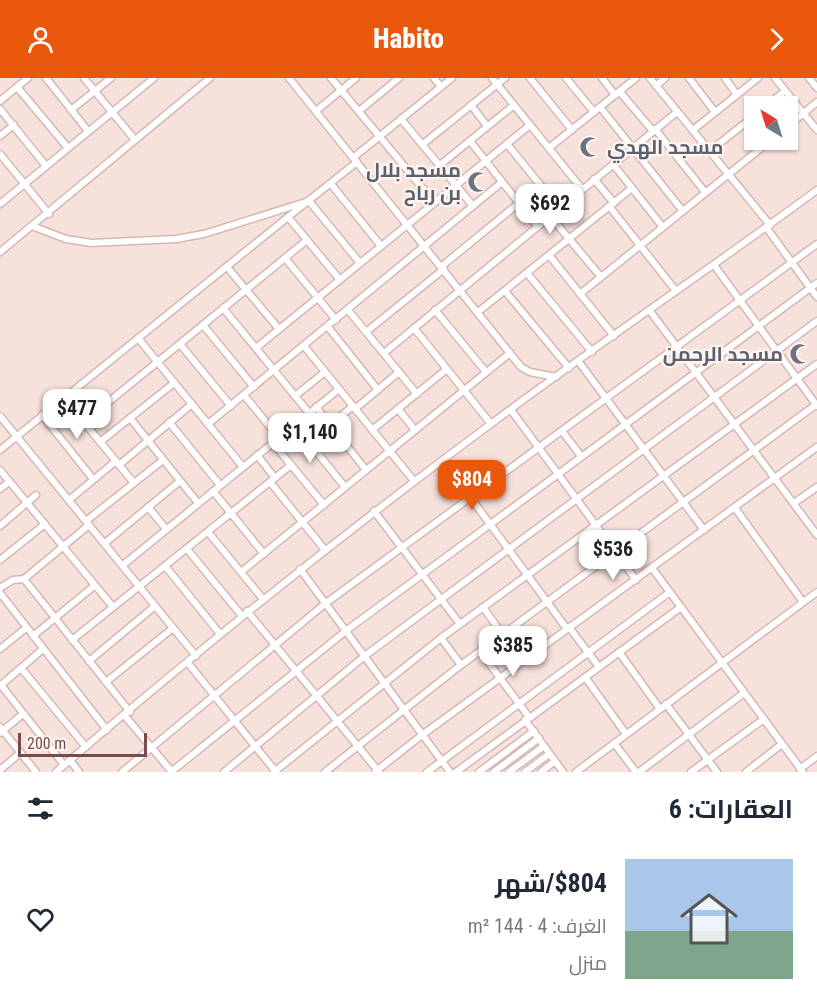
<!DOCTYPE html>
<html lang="ar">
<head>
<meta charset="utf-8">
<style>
  body { margin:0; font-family:"Roboto Condensed",Cairo,sans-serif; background:#f6f6f7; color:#1f2937; direction:rtl; height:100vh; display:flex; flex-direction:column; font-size:22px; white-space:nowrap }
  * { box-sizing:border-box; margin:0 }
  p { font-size:20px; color:#747a83 }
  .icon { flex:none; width:33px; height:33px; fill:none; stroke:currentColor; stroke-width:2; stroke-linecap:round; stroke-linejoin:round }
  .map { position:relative; height:694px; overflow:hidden; direction:ltr }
  .details { display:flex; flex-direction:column; background:#fff; flex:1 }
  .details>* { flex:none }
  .needle { width:39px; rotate:322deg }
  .fabs { position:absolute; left:744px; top:18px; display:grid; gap:12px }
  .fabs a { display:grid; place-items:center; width:54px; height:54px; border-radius:0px; background:#fff; box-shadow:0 2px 4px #0004; font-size:30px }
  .scale { position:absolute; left:18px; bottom:15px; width:129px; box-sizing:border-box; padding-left:6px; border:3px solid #7a4b4c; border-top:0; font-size:16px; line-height:21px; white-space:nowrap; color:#7a4b4c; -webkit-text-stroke:4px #fff5f2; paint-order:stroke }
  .price { position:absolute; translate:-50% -51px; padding:0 14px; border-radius:12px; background:#fff; color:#222; font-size:20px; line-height:39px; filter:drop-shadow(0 2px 3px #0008) }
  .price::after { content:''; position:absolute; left:50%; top:36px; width:18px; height:14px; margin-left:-9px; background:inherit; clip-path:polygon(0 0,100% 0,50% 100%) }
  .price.current { background:#ea580c; color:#fff }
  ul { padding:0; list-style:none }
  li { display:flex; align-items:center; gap:18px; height:150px; padding:0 24px }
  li+li { border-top:2px solid #e0e1e3 }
  li span { display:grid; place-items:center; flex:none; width:168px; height:120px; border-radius:0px; color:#555 }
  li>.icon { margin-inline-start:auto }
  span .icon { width:72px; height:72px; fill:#fffc; stroke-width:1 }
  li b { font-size:26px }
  h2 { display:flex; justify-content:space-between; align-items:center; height:72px; padding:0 24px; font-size:26px }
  header { display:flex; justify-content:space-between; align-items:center; height:78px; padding:0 24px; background:#ea580c; color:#fff; font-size:27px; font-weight:800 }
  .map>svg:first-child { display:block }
  .residential { fill:#f7e1db; fill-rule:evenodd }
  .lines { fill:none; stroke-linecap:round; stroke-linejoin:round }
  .minor-casing { stroke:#d5b7b4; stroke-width:9 }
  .minor { stroke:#fff; stroke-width:6 }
  .labels { text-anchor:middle; stroke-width:4.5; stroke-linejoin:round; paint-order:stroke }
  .worship-label { font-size:20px; font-weight:bold; fill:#5b616d; stroke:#fff5f2; text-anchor:end }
</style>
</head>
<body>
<header><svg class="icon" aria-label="forward" viewBox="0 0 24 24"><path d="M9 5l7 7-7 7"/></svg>Habito<svg class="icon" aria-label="person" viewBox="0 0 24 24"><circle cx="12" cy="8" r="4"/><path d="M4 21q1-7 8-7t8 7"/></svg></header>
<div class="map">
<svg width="817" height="694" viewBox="0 0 817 694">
  <rect width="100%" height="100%" fill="#fdefeb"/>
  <path class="residential" d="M0 0H817V694H0ZM754 28H788V62H754Z"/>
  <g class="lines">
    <g class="minor-casing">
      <g id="minor">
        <path d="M46 0 88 53"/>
        <path d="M84 0 135 62"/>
        <path d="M289 0 521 289 530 294 556 299"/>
        <path d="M331 0 434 124"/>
        <path d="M434 0 441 9"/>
        <path d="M492 0 582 111"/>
        <path d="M530 0 572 52"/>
        <path d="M566 0 594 34"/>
        <path d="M602 0 615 17"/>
        <path d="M650 0 770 147"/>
        <path d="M689 0 715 34"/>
        <path d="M725 0 737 17"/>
        <path d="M775 0 817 52"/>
        <path d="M809 0 817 10"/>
        <path d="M656 8 665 0"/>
        <path d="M17 9 68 70"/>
        <path d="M620 14 653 53"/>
        <path d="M0 23 28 0"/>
        <path d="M471 27 487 48"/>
        <path d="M766 28 785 13"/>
        <path d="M600 29 682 132"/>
        <path d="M0 31 46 88"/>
        <path d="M71 32 111 0"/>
        <path d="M316 33 356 0"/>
        <path d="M359 33 399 0"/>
        <path d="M401 41 473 128"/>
        <path d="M788 48 817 24"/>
        <path d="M655 51 705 114"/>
        <path d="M693 52 758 0"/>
        <path d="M0 58 14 47"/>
        <path d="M470 63 537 148"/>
        <path d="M423 66 505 0"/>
        <path d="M507 66 559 130"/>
        <path d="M549 70 636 0"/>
        <path d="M710 73 754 38"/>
        <path d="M0 76 49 136"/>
        <path d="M354 79 452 0"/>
        <path d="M613 86 662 148"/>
        <path d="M440 87 514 27"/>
        <path d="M594 101 614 125"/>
        <path d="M331 106 381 168"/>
        <path d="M309 123 360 185"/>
        <path d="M0 126 154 0"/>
        <path d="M609 128 676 213"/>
        <path d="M550 138 601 199"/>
        <path d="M32 148 66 161 91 165 176 161 204 156 309 123"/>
        <path d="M766 149 817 219"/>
        <path d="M0 174 210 0"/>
        <path d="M549 177 614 258"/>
        <path d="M285 180 336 242"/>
        <path d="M714 187 817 328"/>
        <path d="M442 188 519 125"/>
        <path d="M227 189 279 251"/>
        <path d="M527 195 592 274"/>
        <path d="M340 202 288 139 357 84"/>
        <path d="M505 213 569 290"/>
        <path d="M580 216 771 62"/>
        <path d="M223 230 309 335"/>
        <path d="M348 232 417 316"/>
        <path d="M435 232 486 294"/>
        <path d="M650 233 817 457"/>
        <path d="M478 234 632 110"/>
        <path d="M203 247 254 309"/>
        <path d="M328 249 378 312"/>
        <path d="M414 250 491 346"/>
        <path d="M366 254 444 191"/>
        <path d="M138 260 243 389"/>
        <path d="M180 266 231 328"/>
        <path d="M304 268 414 403"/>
        <path d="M256 270 530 47"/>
        <path d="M384 275 677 34"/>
        <path d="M579 284 704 452"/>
        <path d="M244 317 279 360"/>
        <path d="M295 318 325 294"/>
        <path d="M64 320 134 405"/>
        <path d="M316 329 366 392"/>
        <path d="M355 331 399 294"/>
        <path d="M398 331 415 352"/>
        <path d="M511 332 636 502"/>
        <path d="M42 337 93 401"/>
        <path d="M0 338 196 578"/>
        <path d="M130 340 198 425"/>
        <path d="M84 344 307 162"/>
        <path d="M169 344 220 407"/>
        <path d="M208 346 502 104"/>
        <path d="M295 347 345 409"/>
        <path d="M330 347 353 328"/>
        <path d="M372 352 447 291"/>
        <path d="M562 353 581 378"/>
        <path d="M100 364 174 305"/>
        <path d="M273 365 324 427"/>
        <path d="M0 372 288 139"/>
        <path d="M257 377 275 400"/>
        <path d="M443 382 567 551"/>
        <path d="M119 387 192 326"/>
        <path d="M0 392 113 529"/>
        <path d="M270 404 325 472"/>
        <path d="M0 411 9 404"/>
        <path d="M213 413 264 476"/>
        <path d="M69 422 116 383"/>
        <path d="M794 425 817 409"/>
        <path d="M148 429 166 451"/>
        <path d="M735 430 803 524"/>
        <path d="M374 433 460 546"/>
        <path d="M86 443 163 382"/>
        <path d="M0 448 36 417"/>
        <path d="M208 454 263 521"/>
        <path d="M105 465 180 403"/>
        <path d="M187 471 242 538"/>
        <path d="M0 482 45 446"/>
        <path d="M123 487 339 311"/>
        <path d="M166 489 220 556"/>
        <path d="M652 490 803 694"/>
        <path d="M300 491 450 694"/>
        <path d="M241 494 510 275"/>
        <path d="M24 501 130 634"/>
        <path d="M0 510 13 502 24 501 89 447"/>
        <path d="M0 515 107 652"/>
        <path d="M483 529 502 556"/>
        <path d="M247 533 379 694"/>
        <path d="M569 549 599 589"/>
        <path d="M33 558 94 508"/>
        <path d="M441 560 461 587"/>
        <path d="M72 562 291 387"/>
        <path d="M0 571 26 550"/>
        <path d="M480 573 529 639"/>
        <path d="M619 574 660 631"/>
        <path d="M89 583 155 528"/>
        <path d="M188 585 276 694"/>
        <path d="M21 590 86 669"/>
        <path d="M585 599 626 656"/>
        <path d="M106 604 173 550"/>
        <path d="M1 607 64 687"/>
        <path d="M0 608 43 571"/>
        <path d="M666 626 717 694"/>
        <path d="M125 638 172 694"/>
        <path d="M525 642 563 694"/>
        <path d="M0 649 36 694"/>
        <path d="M0 655 23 636"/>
        <path d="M614 665 636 694"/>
        <path d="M70 682 79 694"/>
        <path d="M800 691 817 678"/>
        <path d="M0 692 20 675"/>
        <path d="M56 694C196 574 340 458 488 348 596 267 709 192 817 112"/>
        <path d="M122 694 326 525 817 166"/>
        <path d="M171 694 347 552 817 205"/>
        <path d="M224 694 366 577 817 243"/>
        <path d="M274 694 441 560 817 286"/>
        <path d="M325 694 461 587 817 326"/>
        <path d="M375 694 422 657 817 369"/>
        <path d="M427 694 670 514"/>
        <path d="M456 694 681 529"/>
        <path d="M479 694 534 653"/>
        <path d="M494 694 539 660"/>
        <path d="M509 694 544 668"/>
        <path d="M525 694 549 676"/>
        <path d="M541 694 555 683"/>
        <path d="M576 694 817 514"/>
        <path d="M639 694 744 615"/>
        <path d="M691 694 764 641"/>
        <path d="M746 694 782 666"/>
      </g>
    </g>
    <use href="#minor" class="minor"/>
  </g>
  <defs>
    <g id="mosque-bare" transform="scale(1.62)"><path d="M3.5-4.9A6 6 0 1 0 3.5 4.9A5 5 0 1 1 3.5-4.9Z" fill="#6b7280" stroke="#fff5f2" stroke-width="2.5" paint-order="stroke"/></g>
  </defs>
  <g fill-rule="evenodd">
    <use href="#mosque-bare" x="590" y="69"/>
    <use href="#mosque-bare" x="478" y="104"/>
    <use href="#mosque-bare" x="800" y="276"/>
  </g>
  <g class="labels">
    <g class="worship-label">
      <text x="607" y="76" text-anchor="start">مسجد الهدي</text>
      <text x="461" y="99">مسجد بلال<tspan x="461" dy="23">بن رباح</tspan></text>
      <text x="783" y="283">مسجد الرحمن</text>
    </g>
  </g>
</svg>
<div class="fabs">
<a><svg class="needle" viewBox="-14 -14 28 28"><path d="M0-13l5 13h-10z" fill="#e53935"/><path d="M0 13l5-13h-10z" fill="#747a83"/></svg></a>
</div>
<div class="scale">200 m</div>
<b class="price" style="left:550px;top:157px">$692</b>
<b class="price" style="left:77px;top:362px">$477</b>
<b class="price" style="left:310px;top:386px">$1,140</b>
<b class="price current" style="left:472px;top:433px">$804</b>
<b class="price" style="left:613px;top:503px">$536</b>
<b class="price" style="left:513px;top:599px">$385</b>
</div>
<section class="details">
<h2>العقارات: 6<svg class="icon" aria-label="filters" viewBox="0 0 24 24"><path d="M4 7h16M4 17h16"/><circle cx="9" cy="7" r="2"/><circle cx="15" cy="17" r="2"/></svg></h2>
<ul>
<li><span style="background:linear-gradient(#a9c7e8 60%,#7fa58c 0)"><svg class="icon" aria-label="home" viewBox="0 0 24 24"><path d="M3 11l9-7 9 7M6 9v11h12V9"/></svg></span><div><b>$804/شهر</b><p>الغرف: 4 · 144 m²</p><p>منزل</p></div><svg class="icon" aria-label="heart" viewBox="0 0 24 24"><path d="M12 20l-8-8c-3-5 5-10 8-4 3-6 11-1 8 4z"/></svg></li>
</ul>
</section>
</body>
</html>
